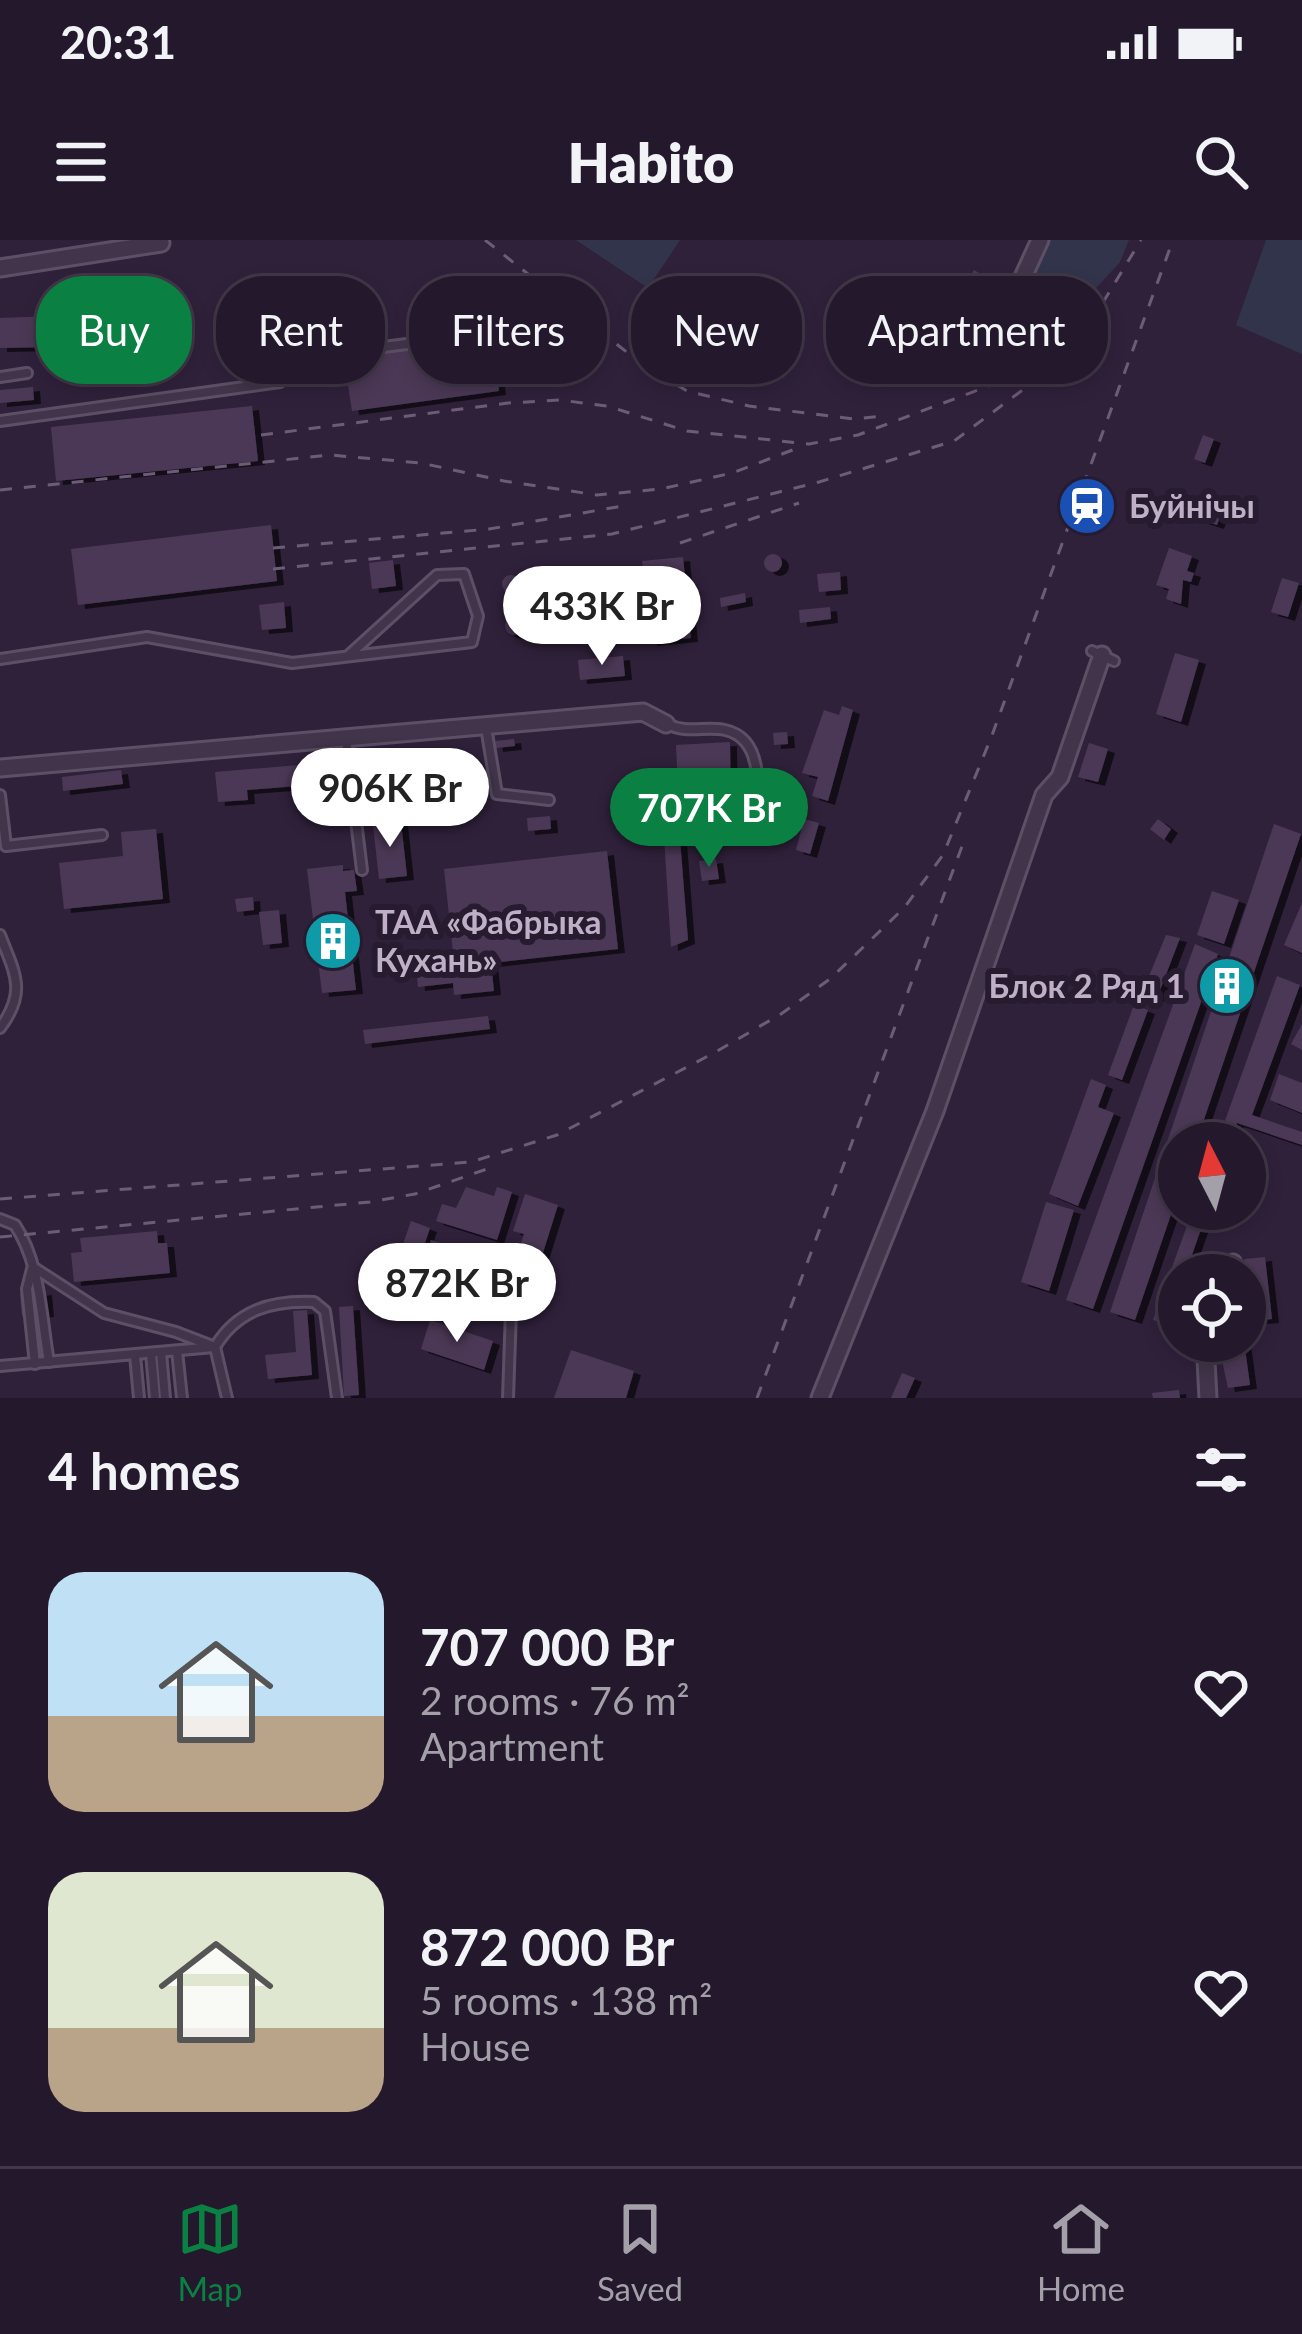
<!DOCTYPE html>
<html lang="en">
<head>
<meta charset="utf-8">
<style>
  body { margin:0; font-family:Lato,sans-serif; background:#302638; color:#f1f3f6; height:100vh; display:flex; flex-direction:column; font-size:45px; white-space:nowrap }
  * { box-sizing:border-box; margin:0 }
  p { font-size:39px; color:#a3a0a9 }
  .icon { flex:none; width:66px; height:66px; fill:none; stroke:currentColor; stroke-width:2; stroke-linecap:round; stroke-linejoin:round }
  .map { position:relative; height:1158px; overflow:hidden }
  .details { display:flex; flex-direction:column; background:#24192c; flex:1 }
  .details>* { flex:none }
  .guide { position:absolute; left:36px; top:36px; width:1230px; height:108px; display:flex; gap:24px }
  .needle { width:78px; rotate:354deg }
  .controls { position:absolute; left:1158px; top:882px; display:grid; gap:24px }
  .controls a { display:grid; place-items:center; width:108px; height:108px; border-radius:50%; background:#24192c; box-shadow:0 6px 18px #0003,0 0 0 3px #413848; font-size:60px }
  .price { position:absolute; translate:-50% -102px; padding:0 27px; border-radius:42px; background:#fff; color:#222; font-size:39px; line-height:78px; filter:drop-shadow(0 3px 6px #0008) }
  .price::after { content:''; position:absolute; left:50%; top:72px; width:36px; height:27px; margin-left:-18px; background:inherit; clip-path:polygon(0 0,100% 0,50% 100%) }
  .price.current { background:#0b8043; color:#fff }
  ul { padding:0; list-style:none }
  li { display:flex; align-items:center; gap:36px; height:300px; padding:0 48px }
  li span { display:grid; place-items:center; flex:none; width:336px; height:240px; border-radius:36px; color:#555 }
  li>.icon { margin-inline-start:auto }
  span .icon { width:144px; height:144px; fill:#fffc; stroke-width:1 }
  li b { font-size:51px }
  h2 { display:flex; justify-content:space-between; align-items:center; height:144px; padding:0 48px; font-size:51px }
  .tag { padding:0 42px; border-radius:48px; background:#24192c; box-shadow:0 6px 18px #0003,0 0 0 3px #413848; font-size:42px; line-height:108px }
  .tag.current { background:#0b8043; color:#fff }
  .status { display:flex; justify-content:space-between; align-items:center; height:84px; padding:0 60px; background:#24192c; direction:ltr }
  .status svg { height:33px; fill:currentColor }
  header { display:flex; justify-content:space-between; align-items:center; height:156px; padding:0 48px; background:#24192c; font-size:54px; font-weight:800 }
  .menu { display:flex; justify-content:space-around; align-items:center; height:168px; border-top:3px solid #413848; background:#24192c; font-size:33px; color:#a3a0a9 }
  .menu a { display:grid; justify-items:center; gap:6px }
  .menu .current { color:#0b8043 }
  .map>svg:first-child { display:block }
  .green { fill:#31344b }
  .building { fill:#4b3857; filter:url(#shadow) }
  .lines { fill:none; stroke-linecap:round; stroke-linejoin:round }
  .lane-casing { stroke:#5d5066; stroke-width:14 }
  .street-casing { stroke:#5d5066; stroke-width:21 }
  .lane { stroke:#42354b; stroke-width:8 }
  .street { stroke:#42354b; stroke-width:15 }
  .rail { stroke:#6d5c77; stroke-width:3; stroke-dasharray:12 12; stroke-linecap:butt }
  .labels { text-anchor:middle; stroke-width:12; stroke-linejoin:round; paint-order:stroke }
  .poi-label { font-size:33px; font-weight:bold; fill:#bfb0c7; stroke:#271b30; text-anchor:start }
</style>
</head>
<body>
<div class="status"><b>20:31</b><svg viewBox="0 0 49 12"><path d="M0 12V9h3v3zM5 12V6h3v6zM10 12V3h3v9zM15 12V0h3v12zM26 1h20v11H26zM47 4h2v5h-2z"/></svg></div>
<header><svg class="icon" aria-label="menu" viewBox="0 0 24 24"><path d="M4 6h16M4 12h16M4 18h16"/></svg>Habito<svg class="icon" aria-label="search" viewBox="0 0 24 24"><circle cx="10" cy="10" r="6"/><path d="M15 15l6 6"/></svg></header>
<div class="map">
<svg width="1302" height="1158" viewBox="0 0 1302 1158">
  <defs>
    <filter id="shadow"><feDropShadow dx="7" dy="4" stdDeviation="0" flood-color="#0009"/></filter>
  </defs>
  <rect width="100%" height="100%" fill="#30213b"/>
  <g class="green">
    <path d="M576 0H680L648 48Z"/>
    <path d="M1049 0H1129L1120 22 1045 104 1029 48Z"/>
    <path d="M1266 0H1302V114L1236 85Z"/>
  </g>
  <g class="building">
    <path d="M974 30 998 45 989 60 965 45Z"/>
    <path d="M951 60 975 75 965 90 941 75Z"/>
    <path d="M53 76 54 107 0 108V78Z"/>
    <path d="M492 98 499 151 352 171 344 119Z"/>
    <path d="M934 98 958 113 948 128 924 113Z"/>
    <path d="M33 147 34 160 0 163V150Z"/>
    <path d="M252 166 258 221 56 241 51 187Z"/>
    <path d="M1203 195 1214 199 1205 223 1194 219Z"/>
    <path d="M1209 257 1225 263 1217 285 1201 280Z"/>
    <path d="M271 285 277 341 78 365 71 309Z"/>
    <path d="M1169 308 1192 316 1187 331 1194 333 1191 342 1183 340 1181 364 1166 359 1169 349 1156 345Z"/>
    <circle cx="773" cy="323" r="9"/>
    <path d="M683 317 691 398 650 402 642 321Z"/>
    <path d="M393 320 396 346 372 349 369 323Z"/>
    <path d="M625 328 628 354 604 356 601 330Z"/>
    <path d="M840 332 841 350 819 352 817 334Z"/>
    <circle cx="533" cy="341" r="9"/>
    <circle cx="511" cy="344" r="9"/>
    <path d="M1282 338 1299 343 1288 377 1271 372Z"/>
    <circle cx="546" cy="356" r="9"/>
    <path d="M745 353 746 362 721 367 720 358Z"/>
    <circle cx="516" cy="365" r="9"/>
    <path d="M284 362 286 388 262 390 259 365Z"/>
    <circle cx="536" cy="374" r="9"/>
    <path d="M830 367 831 379 800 383 799 370Z"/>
    <circle cx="514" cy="386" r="9"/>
    <circle cx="549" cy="389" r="9"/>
    <path d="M1175 413 1199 420 1181 482 1156 474Z"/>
    <path d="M623 416 625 436 580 440 578 420Z"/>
    <path d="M842 466 853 470 828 561 812 556 818 537 802 533 824 470 839 475Z"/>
    <path d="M787 492 788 504 774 505 773 493Z"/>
    <path d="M514 499 515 506 496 508 495 501Z"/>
    <path d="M730 502 731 571 708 572 707 546 678 548 676 505Z"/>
    <path d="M1089 503 1108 509 1098 542 1078 537Z"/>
    <path d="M335 522 337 543 247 550 248 560 218 562 215 532Z"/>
    <path d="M447 525 449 542 418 545 416 528Z"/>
    <path d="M121 530 123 544 63 551 62 537Z"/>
    <path d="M661 549H676L688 700 671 707Z"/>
    <path d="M550 576 551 589 528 591 527 578Z"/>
    <path d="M804 579 819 583 810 614 796 610Z"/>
    <path d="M1158 579 1171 589 1164 600 1150 589Z"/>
    <path d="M401 582 407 636 379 639 373 585Z"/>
    <path d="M1274 584 1301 594 1196 903H1179V951L1135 1080 1110 1072Z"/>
    <path d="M156 589 163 659 64 669 59 623 123 616 121 592Z"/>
    <path d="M607 611 618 709 491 723 494 751 454 755 453 743 418 747 415 717 453 712 444 629Z"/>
    <path d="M716 619 719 639 702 641 699 621Z"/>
    <path d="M343 625V631L354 630 357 651 345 652 356 750 322 753 307 629Z"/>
    <path d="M1212 651 1239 660 1224 704 1197 695Z"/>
    <path d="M253 657 254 670 237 672 235 659Z"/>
    <path d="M1302 663V713L1284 705Z"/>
    <path d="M279 670 282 703 263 705 259 672Z"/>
    <path d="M1166 695 1180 698 1157 758 1142 753Z"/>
    <path d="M1195 704 1218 714 1093 1069 1066 1060Z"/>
    <path d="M1277 736 1300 745 1252 875 1302 892V905L1237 883 1230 903H1217Z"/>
    <path d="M1134 765 1148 770 1122 840 1108 835Z"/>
    <path d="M488 776 490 789 365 804 363 790Z"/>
    <path d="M1302 784V810L1291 804Z"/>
    <path d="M1279 834 1302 843V873L1270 860Z"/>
    <path d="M1091 839 1106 845 1098 867 1114 873 1078 966 1049 954Z"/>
    <path d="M466 947 494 956 497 947 512 952 497 1000 436 981 442 964 456 968Z"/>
    <path d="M525 954 558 965 541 1019 530 1016 525 1032 513 1028 524 994 513 991Z"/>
    <path d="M1046 962 1074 970 1049 1051 1021 1042Z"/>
    <path d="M1193 969H1208L1185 1035H1179V1052L1168 1084 1153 1080Z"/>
    <path d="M411 981 430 988 413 1039 393 1033Z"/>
    <path d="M157 991 158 1003H167L170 1033 74 1042 71 1013 82 1012 80 998Z"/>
    <path d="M431 1000 480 1015 478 1022 499 1028 485 1069 416 1047Z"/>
    <path d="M1265 1017 1272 1079 1250 1081 1244 1019Z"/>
    <path d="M45 1051 47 1073 22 1076 20 1054Z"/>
    <path d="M353 1066 359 1155 344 1156 339 1067Z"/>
    <path d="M307 1070 312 1135 268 1139 265 1115 296 1112 293 1071Z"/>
    <path d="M430 1080 493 1101 484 1130 421 1109Z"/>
    <path d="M1223 1101H1244L1250 1145 1228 1148 1222 1120Z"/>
    <path d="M571 1110 634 1131 626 1158H554Z"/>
    <path d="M902 1133 915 1138 906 1158H891Z"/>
    <path d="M1179 1150 1180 1158H1153L1152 1153Z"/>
  </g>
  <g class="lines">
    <g class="lane-casing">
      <g id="lane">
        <path d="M0 137 27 133"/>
        <path d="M0 181 280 142 305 117 509 91 514 134"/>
        <path d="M1092 411 1114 421"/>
        <path d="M0 419 147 397 292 423 472 402 478 376 464 334 437 335 348 416"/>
        <path d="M667 484C687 494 705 486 725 490 766 499 758 555 754 585"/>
        <path d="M486 487 497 554 549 560"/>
        <path d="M346 499 362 630"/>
        <path d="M0 555 6 606 102 595"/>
        <path d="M0 695C14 732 28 751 0 788"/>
        <path d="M0 979 15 985C41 1024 41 1078 49 1122"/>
        <path d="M33 1027 104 1073 176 1092 215 1107 227 1158"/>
        <path d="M32 1029 27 1049 35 1124"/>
        <path d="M215 1107C237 1070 272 1060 314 1062L325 1071 337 1158"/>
        <path d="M177 1111 182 1158"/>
        <path d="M161 1112 165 1158"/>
        <path d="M151 1113 155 1158"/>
        <path d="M135 1115 139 1158"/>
        <path d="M0 1126 214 1107"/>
        <path d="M508 1158 512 1040"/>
      </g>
    </g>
    <g class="street-casing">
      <g id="street">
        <path d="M0 28 161 3"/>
        <path d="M992 105 1040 0"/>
        <path d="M0 528 643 472 666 484"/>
        <path d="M1233 1023 1235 1035"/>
        <path d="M1205 1101 1208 1158"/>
        <path d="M820 1158 935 871 1044 555 1060 537 1102 415"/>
      </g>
    </g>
    <use href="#lane" class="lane"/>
    <use href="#street" class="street"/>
    <g class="rail">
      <path d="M485 0 638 121 687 151 749 166 854 179 882 176"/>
      <path d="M261 195 508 163 560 160 607 166 687 191 809 204 858 195 1002 141 1091 82 1141 0"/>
      <path d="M0 250 330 215 421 223 504 241 597 255 661 249 732 233 803 206"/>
      <path d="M680 303 799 263"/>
      <path d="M273 308 489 289 623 266"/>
      <path d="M273 329 612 294 819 242 954 201 1044 134 1059 118"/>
      <path d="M0 959 471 922 557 895 712 814 781 774 830 739 904 668 943 615 991 498 1173 0"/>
      <path d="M0 997 370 962 415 954 487 929"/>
      <path d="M757 1158 964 601"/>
    </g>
  </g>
  <defs>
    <g id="station-disc" transform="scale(3)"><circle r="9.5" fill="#1a4fb4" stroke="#271b30"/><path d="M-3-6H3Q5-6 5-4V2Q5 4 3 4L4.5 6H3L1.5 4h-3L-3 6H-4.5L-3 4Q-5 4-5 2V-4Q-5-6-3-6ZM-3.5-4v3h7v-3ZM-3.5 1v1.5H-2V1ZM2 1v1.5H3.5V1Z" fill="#fff"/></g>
    <g id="building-disc" transform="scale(3)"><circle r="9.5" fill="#0f9aa8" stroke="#271b30"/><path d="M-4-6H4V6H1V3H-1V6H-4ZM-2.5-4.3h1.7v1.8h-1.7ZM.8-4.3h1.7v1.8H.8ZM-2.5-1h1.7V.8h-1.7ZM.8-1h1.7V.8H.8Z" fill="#fff"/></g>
  </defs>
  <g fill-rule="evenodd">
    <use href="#station-disc" x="1087" y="266"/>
    <use href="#building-disc" x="333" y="701"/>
    <use href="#building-disc" x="1227" y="746"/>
  </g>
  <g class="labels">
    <g class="poi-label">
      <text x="1129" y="278">Буйнічы</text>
      <text x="375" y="694">ТАА «Фабрыка<tspan x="375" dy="38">Кухань»</tspan></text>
      <text x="1185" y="758" text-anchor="end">Блок 2 Ряд 1</text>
    </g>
  </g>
</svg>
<div class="controls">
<a><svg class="needle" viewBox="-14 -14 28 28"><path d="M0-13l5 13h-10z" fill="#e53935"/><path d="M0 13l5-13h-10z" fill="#a3a0a9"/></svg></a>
<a><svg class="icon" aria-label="locate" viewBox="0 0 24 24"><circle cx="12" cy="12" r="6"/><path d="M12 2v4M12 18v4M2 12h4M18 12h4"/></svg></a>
</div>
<b class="price" style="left:602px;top:428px">433K Br</b>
<b class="price" style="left:390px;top:610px">906K Br</b>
<b class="price current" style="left:709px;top:630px">707K Br</b>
<b class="price" style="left:457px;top:1105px">872K Br</b>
<div class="guide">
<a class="tag current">Buy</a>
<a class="tag">Rent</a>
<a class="tag">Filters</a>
<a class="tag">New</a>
<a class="tag">Apartment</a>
</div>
</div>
<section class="details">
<h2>4 homes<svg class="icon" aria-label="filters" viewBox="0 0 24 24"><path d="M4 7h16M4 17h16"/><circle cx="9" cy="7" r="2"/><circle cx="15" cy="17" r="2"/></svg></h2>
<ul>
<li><span style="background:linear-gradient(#bfe0f5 60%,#b9a48a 0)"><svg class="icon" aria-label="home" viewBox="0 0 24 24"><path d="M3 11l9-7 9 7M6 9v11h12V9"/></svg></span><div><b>707 000 Br</b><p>2 rooms · 76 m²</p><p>Apartment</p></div><svg class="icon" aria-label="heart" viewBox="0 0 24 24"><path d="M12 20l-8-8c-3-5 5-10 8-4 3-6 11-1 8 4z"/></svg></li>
<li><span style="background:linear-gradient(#dfe7d0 65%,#b9a48a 0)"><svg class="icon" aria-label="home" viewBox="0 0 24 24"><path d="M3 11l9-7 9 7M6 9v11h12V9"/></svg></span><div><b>872 000 Br</b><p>5 rooms · 138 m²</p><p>House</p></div><svg class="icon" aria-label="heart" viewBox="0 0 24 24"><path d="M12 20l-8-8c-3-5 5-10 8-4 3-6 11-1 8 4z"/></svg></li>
</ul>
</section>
<nav class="menu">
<a class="current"><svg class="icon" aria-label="map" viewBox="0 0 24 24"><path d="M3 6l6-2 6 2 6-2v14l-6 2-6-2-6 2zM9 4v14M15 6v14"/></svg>Map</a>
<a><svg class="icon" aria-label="saved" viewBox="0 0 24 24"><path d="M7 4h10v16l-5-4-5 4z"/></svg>Saved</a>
<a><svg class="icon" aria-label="home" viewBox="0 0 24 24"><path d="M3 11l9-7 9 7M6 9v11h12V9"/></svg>Home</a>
</nav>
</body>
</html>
